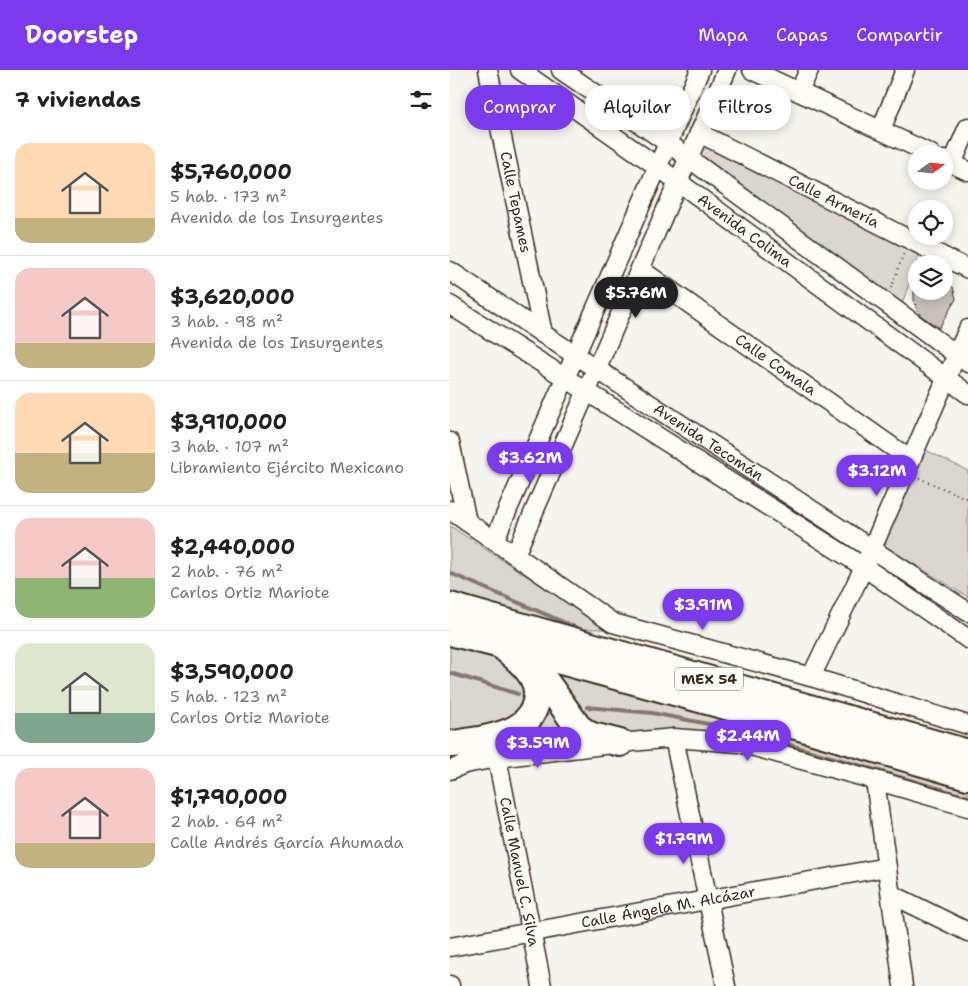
<!DOCTYPE html>
<html lang="es">
<head>
<meta charset="utf-8">
<style>
  body { margin:0; font-family:"Shantell Sans",sans-serif; background:#f2f2f2; color:#222; height:100vh; display:flex; flex-direction:column; font-size:19px; white-space:nowrap }
  * { box-sizing:border-box; margin:0 }
  p { font-size:16px; color:#767676 }
  .icon { flex:none; width:28px; height:28px; fill:none; stroke:currentColor; stroke-width:2; stroke-linecap:round; stroke-linejoin:round }
  .map { position:relative; flex:1; overflow:hidden }
  .details { display:flex; flex-direction:column; background:#fff; width:450px }
  .details>* { flex:none }
  .hud { position:absolute; left:15px; top:15px; width:428px; height:45px; display:flex; gap:10px }
  .needle { width:32px; rotate:75deg }
  .fabs { position:absolute; left:458px; top:75px; display:grid; gap:10px }
  .fabs a { display:grid; place-items:center; width:45px; height:45px; border-radius:50%; background:#fff; box-shadow:0 2px 12px #0003; font-size:25px }
  .price { position:absolute; translate:-50% -42px; padding:0 11px; border-radius:18px; background:#7c3aed; color:#fff; font-size:16px; line-height:32px; filter:drop-shadow(0 1px 2px #0008) }
  .price::after { content:''; position:absolute; left:50%; top:30px; width:15px; height:11px; margin-left:-8px; background:inherit; clip-path:polygon(0 0,100% 0,50% 100%) }
  .price.active { background:#222; color:#fff }
  ul { padding:0; list-style:none }
  li { display:flex; align-items:center; gap:15px; height:125px; padding:0 15px }
  li+li { border-top:1px solid #e0e0e0 }
  li span { display:grid; place-items:center; flex:none; width:140px; height:100px; border-radius:15px; color:#555 }
  li>.icon { margin-inline-start:auto }
  span .icon { width:60px; height:60px; fill:#fffc; stroke-width:1 }
  li b { font-size:21px }
  h2 { display:flex; justify-content:space-between; align-items:center; height:60px; padding:0 15px; font-size:21px }
  .tag { padding:0 18px; border-radius:20px; background:#fff; box-shadow:0 2px 12px #0003; font-size:18px; line-height:45px }
  .tag.active { background:#7c3aed; color:#fff }
  header { display:flex; align-items:center; gap:30px; box-sizing:border-box; height:70px; padding:0 25px; background:#7c3aed; color:#fff }
  header strong { font-size:24px }
  nav { display:flex; gap:28px; margin-inline-start:auto; font-size:18px }
  main { display:flex; flex:1; min-height:0 }
  .map>svg:first-child { display:block }
  .green { fill:#dad6d0; stroke:#8a8077 }
  .lines { fill:none; stroke-linecap:round; stroke-linejoin:round }
  .stream { stroke:#84786e; stroke-width:4 }
  .building { fill:#c7c1bb; stroke:#3b2a1e }
  .minor-casing { stroke:#3b2a1e; stroke-width:21 }
  .highway-casing { stroke:#3b2a1e; stroke-width:30 }
  .path { stroke:#3b2a1e; stroke-width:2; stroke-dasharray:1 4; stroke-linecap:butt }
  .minor { stroke:#fdfcf7; stroke-width:18 }
  .highway { stroke:#fdfcf7; stroke-width:26 }
  .labels { text-anchor:middle; stroke-width:5; stroke-linejoin:round; paint-order:stroke }
  .shield { fill:#fdfcf7; stroke:#75695f; stroke-width:1 }
  .shield-label { font-size:14px; font-weight:bold; fill:#3b2a1e }
  .street-label { font-size:15px; fill:#3b2a1e; stroke:#fdfcf7 }
</style>
</head>
<body>
<header>
<strong>Doorstep</strong>
<nav><a>Mapa</a><a>Capas</a><a>Compartir</a></nav>
</header>
<main>
<section class="details">
<h2>7 viviendas<svg class="icon" aria-label="filters" viewBox="0 0 24 24"><path d="M4 7h16M4 17h16"/><circle cx="9" cy="7" r="2"/><circle cx="15" cy="17" r="2"/></svg></h2>
<ul>
<li><span style="background:linear-gradient(#ffd9b3 75%,#c2b280 0)"><svg class="icon" aria-label="home" viewBox="0 0 24 24"><path d="M3 11l9-7 9 7M6 9v11h12V9"/></svg></span><div><b>$5,760,000</b><p>5 hab. · 173 m²</p><p>Avenida de los Insurgentes</p></div></li>
<li><span style="background:linear-gradient(#f6c9c9 75%,#c2b280 0)"><svg class="icon" aria-label="home" viewBox="0 0 24 24"><path d="M3 11l9-7 9 7M6 9v11h12V9"/></svg></span><div><b>$3,620,000</b><p>3 hab. · 98 m²</p><p>Avenida de los Insurgentes</p></div></li>
<li><span style="background:linear-gradient(#ffd9b3 60%,#c2b280 0)"><svg class="icon" aria-label="home" viewBox="0 0 24 24"><path d="M3 11l9-7 9 7M6 9v11h12V9"/></svg></span><div><b>$3,910,000</b><p>3 hab. · 107 m²</p><p>Libramiento Ejército Mexicano</p></div></li>
<li><span style="background:linear-gradient(#f6c9c9 60%,#8fb573 0)"><svg class="icon" aria-label="home" viewBox="0 0 24 24"><path d="M3 11l9-7 9 7M6 9v11h12V9"/></svg></span><div><b>$2,440,000</b><p>2 hab. · 76 m²</p><p>Carlos Ortiz Mariote</p></div></li>
<li><span style="background:linear-gradient(#dfe7d0 70%,#7fa58c 0)"><svg class="icon" aria-label="home" viewBox="0 0 24 24"><path d="M3 11l9-7 9 7M6 9v11h12V9"/></svg></span><div><b>$3,590,000</b><p>5 hab. · 123 m²</p><p>Carlos Ortiz Mariote</p></div></li>
<li><span style="background:linear-gradient(#f6c9c9 75%,#c2b280 0)"><svg class="icon" aria-label="home" viewBox="0 0 24 24"><path d="M3 11l9-7 9 7M6 9v11h12V9"/></svg></span><div><b>$1,790,000</b><p>2 hab. · 64 m²</p><p>Calle Andrés García Ahumada</p></div></li>
</ul>
</section>
<div class="map">
<svg width="518" height="916" viewBox="0 0 518 916">
  <rect width="100%" height="100%" fill="#f5f4ee"/>
  <filter id="ink" filterUnits="userSpaceOnUse"><feTurbulence type="fractalNoise" baseFrequency=".02" numOctaves="2"/><feDisplacementMap in="SourceGraphic" scale="10" xChannelSelector="R" yChannelSelector="G"/><feConvolveMatrix kernelMatrix="1 2 1 2 8 2 1 2 1" color-interpolation-filters="sRGB"/></filter>
  <g filter="url(#ink)">
    <g class="green">
      <path d="M250 72 469 185 451 237 243 87Z"/>
      <path d="M474 379 518 401V527L431 474Z"/>
      <path d="M0 456 158 559H124L0 521Z"/>
      <path d="M0 574 49 587 72 610 74 621 72 632 67 642 49 655 0 662Z"/>
      <path d="M88 592 518 712V730L291 664 219 660 164 665 148 662Z"/>
      <path d="M90 625 127 669 0 691V681L45 675Z"/>
    </g>
    <g class="lines">
      <g class="stream">
        <path d="M0 503 134 561"/>
        <path d="M0 603 68 624"/>
        <path d="M137 637 202 643 289 660 518 727"/>
      </g>
    </g>
    <path class="building" d="M494 213 503 217 506 229 489 258 470 245 464 231V221H494Z"/>
    <g class="lines">
      <g class="minor-casing">
        <g id="minor">
          <path id="s1" d="M38 0 93 264"/>
          <path id="s2" d="M70 0 208 97 518 324"/>
          <path d="M111 0 218 73 518 293"/>
          <path d="M302 0 481 84"/>
          <path d="M349 22 359 0"/>
          <path d="M431 60 455 0"/>
          <path id="s3" d="M249 63 518 199"/>
          <path d="M494 90 518 101"/>
          <path d="M502 94 518 57"/>
          <path id="s4" d="M190 199 461 390"/>
          <path id="s5" d="M0 201 93 264 518 542"/>
          <path d="M0 235 414 497 518 569"/>
          <path d="M0 372 17 452"/>
          <path d="M0 440 163 553 361 607 518 655"/>
          <path d="M44 471 250 0"/>
          <path d="M65 485 277 0"/>
          <path d="M361 607 414 497 518 259"/>
          <path d="M224 668 276 916"/>
          <path id="s6" d="M47 688 92 916"/>
          <path d="M0 700 15 694 47 688 170 673 224 668 290 673 425 710 518 737"/>
          <path d="M425 710 453 916"/>
          <path d="M441 824 518 862"/>
          <path id="s7" d="M0 877 437 797"/>
          <path d="M0 915V916"/>
        </g>
      </g>
      <g class="highway-casing">
        <g id="highway">
          <path d="M0 536 518 683"/>
          <path d="M0 562 74 581 305 644 518 706"/>
          <path d="M86 598 128 657 139 665 170 673"/>
          <path d="M0 674C10 674 20 671 30 670 54 665 80 659 86 632 88 623 87 614 82 606 75 594 63 585 52 576"/>
        </g>
      </g>
      <g class="path">
        <path d="M441 218 454 183"/>
        <path d="M469 408 518 429"/>
      </g>
      <use href="#minor" class="minor"/>
      <use href="#highway" class="highway"/>
    </g>
  </g>
  <g class="labels">
    <rect class="shield" x="225" y="597.5" width="68" height="23" rx="4"/>
    <g class="shield-label">
      <text x="259" y="614">MEX 54</text>
    </g>
    <g class="street-label">
      <text dy="5" stroke="none"><textPath href="#s3" startOffset="151">Calle Armería</textPath></text>
      <text dy="5" stroke="none"><textPath href="#s1" startOffset="135">Calle Tepames</textPath></text>
      <text dy="5" stroke="none"><textPath href="#s2" startOffset="276">Avenida Colima</textPath></text>
      <text dy="5" stroke="none"><textPath href="#s4" startOffset="166">Calle Comala</textPath></text>
      <text dy="5" stroke="none"><textPath href="#s5" startOffset="310">Avenida Tecomán</textPath></text>
      <text dy="5" stroke="none"><textPath href="#s6" startOffset="116">Calle Manuel C. Silva</textPath></text>
      <text dy="5" stroke="none"><textPath href="#s7" startOffset="222">Calle Ángela M. Alcázar</textPath></text>
    </g>
  </g>
</svg>
<div class="fabs">
<a><svg class="needle" viewBox="-14 -14 28 28"><path d="M0-13l5 13h-10z" fill="#e53935"/><path d="M0 13l5-13h-10z" fill="#767676"/></svg></a>
<a><svg class="icon" aria-label="locate" viewBox="0 0 24 24"><circle cx="12" cy="12" r="6"/><path d="M12 2v4M12 18v4M2 12h4M18 12h4"/></svg></a>
<a><svg class="icon" aria-label="layers" viewBox="0 0 24 24"><path d="M12 4l9 5-9 5-9-5zM3 14l9 5 9-5"/></svg></a>
</div>
<b class="price active" style="left:186px;top:249px">$5.76M</b>
<b class="price" style="left:80px;top:414px">$3.62M</b>
<b class="price" style="left:427px;top:427px">$3.12M</b>
<b class="price" style="left:253px;top:561px">$3.91M</b>
<b class="price" style="left:298px;top:692px">$2.44M</b>
<b class="price" style="left:88px;top:699px">$3.59M</b>
<b class="price" style="left:234px;top:795px">$1.79M</b>
<div class="hud">
<a class="tag active">Comprar</a>
<a class="tag">Alquilar</a>
<a class="tag">Filtros</a>
</div>
</div>
</main>
</body>
</html>
